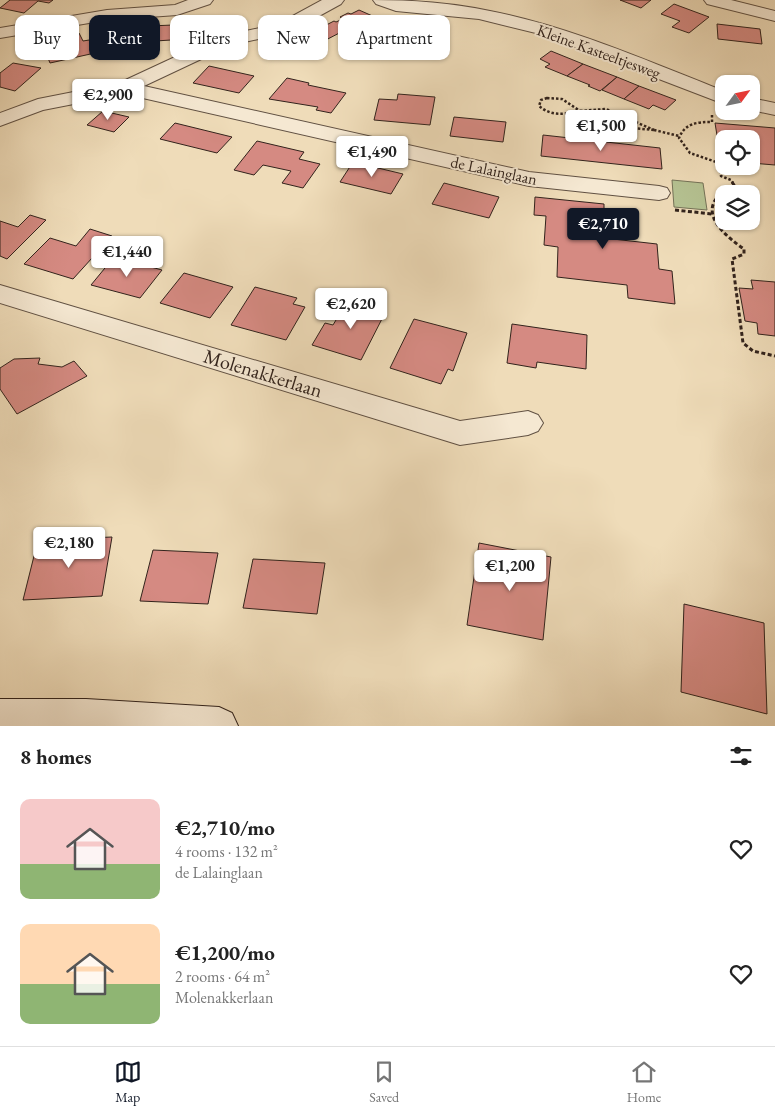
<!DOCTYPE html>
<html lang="en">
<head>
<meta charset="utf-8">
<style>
  body { margin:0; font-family:"EB Garamond",serif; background:#f6f6f6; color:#222; height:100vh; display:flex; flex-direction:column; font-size:19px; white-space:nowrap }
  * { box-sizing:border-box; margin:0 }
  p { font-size:16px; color:#767676 }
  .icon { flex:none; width:28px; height:28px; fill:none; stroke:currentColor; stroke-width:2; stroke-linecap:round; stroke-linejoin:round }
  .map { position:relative; height:726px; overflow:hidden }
  .panel { display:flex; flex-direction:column; background:#fff; flex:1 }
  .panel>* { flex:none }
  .hud { position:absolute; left:15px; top:15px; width:500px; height:45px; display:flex; gap:10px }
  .needle { width:32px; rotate:57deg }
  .buttons { position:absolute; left:715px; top:75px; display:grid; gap:10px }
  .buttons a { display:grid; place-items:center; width:45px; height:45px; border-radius:10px; background:#fff; box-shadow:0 1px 4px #0004; font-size:25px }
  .price { position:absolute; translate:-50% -42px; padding:0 11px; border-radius:5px; background:#fff; color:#222; font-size:16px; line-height:32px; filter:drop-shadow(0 1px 2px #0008) }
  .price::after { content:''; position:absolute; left:50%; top:30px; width:15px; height:11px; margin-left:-8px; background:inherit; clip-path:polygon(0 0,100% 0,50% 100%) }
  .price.current { background:#111827; color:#fff }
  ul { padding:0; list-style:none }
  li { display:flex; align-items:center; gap:15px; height:125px; padding:0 20px }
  li span { display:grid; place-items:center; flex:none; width:140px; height:100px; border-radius:10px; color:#555 }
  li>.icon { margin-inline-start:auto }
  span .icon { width:60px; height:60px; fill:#fffc; stroke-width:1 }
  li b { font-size:21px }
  h2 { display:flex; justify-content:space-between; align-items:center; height:60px; padding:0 20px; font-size:21px }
  .tag { padding:0 18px; border-radius:10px; background:#fff; box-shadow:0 1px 4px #0004; font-size:18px; line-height:45px }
  .tag.current { background:#111827; color:#fff }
  .menu { display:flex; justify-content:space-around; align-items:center; height:70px; border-top:1px solid #e0e0e0; background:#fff; font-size:14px; color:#767676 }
  .menu a { display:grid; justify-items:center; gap:2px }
  .menu .current { color:#111827 }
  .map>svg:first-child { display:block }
  .green { fill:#b5c292; stroke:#747257 }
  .building { fill:#d58a82; stroke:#32231c }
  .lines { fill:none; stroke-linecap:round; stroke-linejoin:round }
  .minor-casing { stroke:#615143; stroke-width:2 }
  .secondary-casing { stroke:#32231c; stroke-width:2 }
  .path-far1 { stroke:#32231c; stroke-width:2.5; stroke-dasharray:2.5 2; stroke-linecap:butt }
  .path { stroke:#32231c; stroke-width:3; stroke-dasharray:4 2.5; stroke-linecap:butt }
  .minor { fill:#f5e8d2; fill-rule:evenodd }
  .secondary { fill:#f5e8d2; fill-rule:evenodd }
  .labels { text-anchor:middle; stroke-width:4; stroke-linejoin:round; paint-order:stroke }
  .far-street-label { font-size:16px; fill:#32231c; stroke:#f5e8d2 }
  .street-label { font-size:20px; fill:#32231c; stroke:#f5e8d2 }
</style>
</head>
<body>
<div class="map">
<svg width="775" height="726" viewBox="0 0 775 726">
  <rect width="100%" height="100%" fill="#efdcb9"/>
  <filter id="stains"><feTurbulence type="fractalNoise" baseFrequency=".004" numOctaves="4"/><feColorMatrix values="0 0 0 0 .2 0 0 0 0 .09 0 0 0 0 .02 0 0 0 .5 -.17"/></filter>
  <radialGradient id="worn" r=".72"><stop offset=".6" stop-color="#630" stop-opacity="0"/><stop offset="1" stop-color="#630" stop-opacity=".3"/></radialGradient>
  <path class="green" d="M672 180 703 183 707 210 674 207Z"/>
  <g class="building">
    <path d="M10 0H53L49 3 38 1 24 13 0 8Z"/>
    <path d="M620 0H651L641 8Z"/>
    <path d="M674 4 709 17 689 33 672 27 680 21 661 14Z"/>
    <path d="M359 10 377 18 352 32 347 29 322 42 307 35 334 21 336 22 343 19 340 17 348 13 351 14Z"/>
    <path d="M392 21 415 23V26L446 28 442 44 386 39Z"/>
    <path d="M717 24 760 29 762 44 718 39Z"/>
    <path d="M173 25 171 40 123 43 126 27Z"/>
    <path d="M79 33 83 41 108 37 104 51 50 63 41 41Z"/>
    <path d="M551 51 583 64 567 76 545 67 550 64 540 59Z"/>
    <path d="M13 63 41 68 15 91 0 87V73Z"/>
    <path d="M583 64 617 77 600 91 588 86 590 85 567 76Z"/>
    <path d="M209 66 254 76 239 93 193 83Z"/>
    <path d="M617 77 639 86 624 99 602 90Z"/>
    <path d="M287 78 309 83 308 85 346 93 331 113 316 110 318 107 269 99Z"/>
    <path d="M639 86 676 100 665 110 653 105 649 109 624 99Z"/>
    <path d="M398 94 435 97 430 125 374 120 379 99 397 100Z"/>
    <path d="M103 111 129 117 114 132 87 125Z"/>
    <path d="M454 117 506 122 503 142 450 136Z"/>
    <path d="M175 123 232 137 217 153 160 139Z"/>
    <path d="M715 123 775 128V165L751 163V139H724V160H721Z"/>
    <path d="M543 135 660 148 662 169 541 156Z"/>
    <path d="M257 141 304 152 299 159 320 164 303 188 282 183 291 171 263 165 254 175 234 170Z"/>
    <path d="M353 162 403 174 391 194 340 182Z"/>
    <path d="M444 183 499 197 489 218 432 204Z"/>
    <path d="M535 197 604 204V212L630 215V227L603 224 604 238 657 244 659 269 672 271 675 304 628 298 627 285 557 277 558 247 544 245 546 216 534 215Z"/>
    <path d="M30 215 46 220 7 259 0 256V221L18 227Z"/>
    <path d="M90 229 112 236 73 279 24 264 50 238 76 246Z"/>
    <path d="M114 257 162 270 140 298 91 285Z"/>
    <path d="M184 273 233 287 210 318 160 303Z"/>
    <path d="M751 280 775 282V336L758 334 757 323 745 321 739 288 753 289Z"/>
    <path d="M255 287 297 298 293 304 305 307 286 340 231 325Z"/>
    <path d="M348 300 386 311 361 360 312 345 325 323 333 325Z"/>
    <path d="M414 319 467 333 453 371 448 369 441 384 390 368Z"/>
    <path d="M512 324 587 335 586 369 537 362 536 368 507 363Z"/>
    <path d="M40 358 38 364 62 367 74 361 87 376 17 414 0 389V368L14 359Z"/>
    <path d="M112 537 102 596 23 600 38 540Z"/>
    <path d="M479 543 551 557 543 640 467 625Z"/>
    <path d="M153 550 218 553 208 604 140 601Z"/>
    <path d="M253 559 325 563 317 614 243 608Z"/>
    <path d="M684 604 764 623 767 714 681 692Z"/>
  </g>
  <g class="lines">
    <g class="minor-casing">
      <g id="minor">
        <path d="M188 0H213L210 4 177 15 107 20 0 38V28L107 10 175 5Z"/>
        <path d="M322 0H344L341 4 290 32 231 45 144 86 529 172 659 186 667 188 670 193 667 198 659 200 529 186 125 94 43 110 0 126V113L38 99 119 83 218 37 278 24Z"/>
        <path d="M373 0C412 0 453 3 490 11 571 27 647 61 724 91V104L544 35 479 19 396 11 376 4Z"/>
        <path d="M704 0H731L775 11V21L707 4Z"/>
        <path d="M751 98 775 103V115L751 110Z"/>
        <path d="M0 285 460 421 528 411 538 415 543 423 538 431 528 435 460 445 0 303Z"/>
      </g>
    </g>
    <g class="secondary-casing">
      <path id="secondary" d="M0 699H86L219 707 232 713 238 726H0Z"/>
    </g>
    <g class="path-far1">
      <path d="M547 98 562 99 580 111C565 114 552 117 539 106L541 100Z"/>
      <path d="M580 111 597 125 654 130"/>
      <path d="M580 111 606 109 654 130"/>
      <path d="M712 115V122C697 122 685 123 679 138L690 153 719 163 721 176 731 180 733 183"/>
      <path d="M654 130 679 136"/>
    </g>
    <g class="path">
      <path d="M732 182 734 185 732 187C729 189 725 191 722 193 696 213 728 238 744 249V254L732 259 743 343 753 351 775 356"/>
      <path d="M675 210 712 214"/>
    </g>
    <use href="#minor" class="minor"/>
    <use href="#secondary" class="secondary"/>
  </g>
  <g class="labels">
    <g class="far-street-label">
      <text transform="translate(599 51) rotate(20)" y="6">Kleine Kasteeltjesweg</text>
      <text transform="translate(494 170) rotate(12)" y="6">de Lalainglaan</text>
    </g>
    <g class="street-label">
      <text transform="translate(263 373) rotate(17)" y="7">Molenakkerlaan</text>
    </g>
  </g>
  <rect width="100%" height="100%" filter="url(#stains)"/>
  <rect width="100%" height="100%" fill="url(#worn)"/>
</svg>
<div class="buttons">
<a><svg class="needle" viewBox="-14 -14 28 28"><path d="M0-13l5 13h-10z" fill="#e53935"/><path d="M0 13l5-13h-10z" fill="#767676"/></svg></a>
<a><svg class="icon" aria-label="locate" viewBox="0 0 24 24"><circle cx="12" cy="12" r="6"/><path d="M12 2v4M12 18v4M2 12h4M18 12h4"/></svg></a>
<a><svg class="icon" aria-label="layers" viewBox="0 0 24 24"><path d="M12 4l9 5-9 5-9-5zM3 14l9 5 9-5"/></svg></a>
</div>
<b class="price" style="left:108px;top:121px">€2,900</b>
<b class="price" style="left:601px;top:152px">€1,500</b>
<b class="price" style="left:372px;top:178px">€1,490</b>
<b class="price current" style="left:603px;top:250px">€2,710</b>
<b class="price" style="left:127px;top:278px">€1,440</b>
<b class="price" style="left:351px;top:330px">€2,620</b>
<b class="price" style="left:69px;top:569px">€2,180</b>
<b class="price" style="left:510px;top:592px">€1,200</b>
<div class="hud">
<a class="tag">Buy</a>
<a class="tag current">Rent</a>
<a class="tag">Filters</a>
<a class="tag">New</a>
<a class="tag">Apartment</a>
</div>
</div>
<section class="panel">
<h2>8 homes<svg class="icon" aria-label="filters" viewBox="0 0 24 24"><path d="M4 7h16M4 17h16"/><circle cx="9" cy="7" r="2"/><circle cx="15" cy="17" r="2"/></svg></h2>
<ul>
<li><span style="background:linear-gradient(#f6c9c9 65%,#8fb573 0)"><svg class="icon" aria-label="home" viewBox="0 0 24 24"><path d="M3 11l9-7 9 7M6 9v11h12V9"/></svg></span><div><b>€2,710/mo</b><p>4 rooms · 132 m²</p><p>de Lalainglaan</p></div><svg class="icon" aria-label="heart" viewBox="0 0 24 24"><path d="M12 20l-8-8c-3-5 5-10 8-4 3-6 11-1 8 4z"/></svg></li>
<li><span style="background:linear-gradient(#ffd9b3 60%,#8fb573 0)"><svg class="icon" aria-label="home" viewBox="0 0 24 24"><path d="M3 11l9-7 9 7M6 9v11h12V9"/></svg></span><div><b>€1,200/mo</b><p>2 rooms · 64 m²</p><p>Molenakkerlaan</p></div><svg class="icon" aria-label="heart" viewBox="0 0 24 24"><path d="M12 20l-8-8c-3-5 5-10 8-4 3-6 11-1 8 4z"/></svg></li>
</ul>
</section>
<nav class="menu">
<a class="current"><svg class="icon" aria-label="map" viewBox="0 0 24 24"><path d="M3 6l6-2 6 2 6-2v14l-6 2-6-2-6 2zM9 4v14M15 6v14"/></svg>Map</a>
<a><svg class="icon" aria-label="saved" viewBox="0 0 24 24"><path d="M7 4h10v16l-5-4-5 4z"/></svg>Saved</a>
<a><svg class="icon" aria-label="home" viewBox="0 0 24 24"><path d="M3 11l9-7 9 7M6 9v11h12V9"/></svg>Home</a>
</nav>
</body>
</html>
